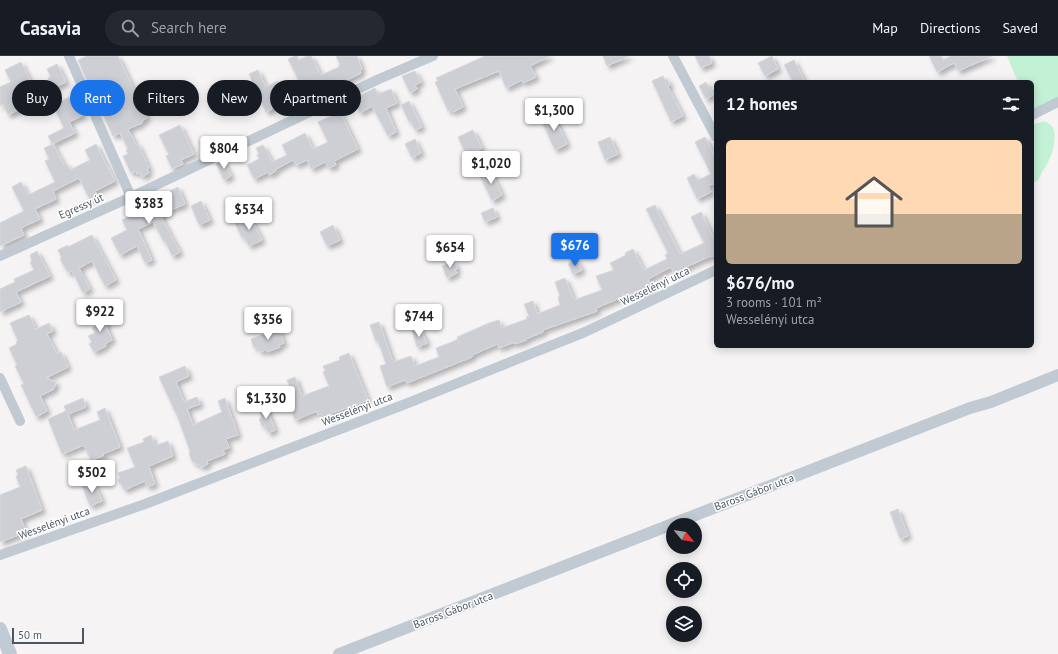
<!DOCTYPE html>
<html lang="en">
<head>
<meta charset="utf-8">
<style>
  body { margin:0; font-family:"PT Sans",sans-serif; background:#242831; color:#f1f3f6; height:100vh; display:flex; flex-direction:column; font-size:15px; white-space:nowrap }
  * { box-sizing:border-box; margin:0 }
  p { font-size:13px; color:#9ea1a6 }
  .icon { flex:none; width:22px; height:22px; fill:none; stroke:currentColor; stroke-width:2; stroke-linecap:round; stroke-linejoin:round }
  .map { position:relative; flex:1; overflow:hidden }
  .drawer { position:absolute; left:714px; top:24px; width:320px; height:268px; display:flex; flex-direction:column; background:#171b24; border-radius:6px; box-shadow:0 2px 10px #0003 }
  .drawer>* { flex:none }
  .hud { position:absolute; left:12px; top:24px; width:380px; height:36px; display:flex; gap:8px }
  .needle { width:26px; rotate:120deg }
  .tools { position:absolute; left:666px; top:462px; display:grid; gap:8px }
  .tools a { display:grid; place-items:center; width:36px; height:36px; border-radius:50%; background:#171b24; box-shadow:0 2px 10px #0003; font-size:20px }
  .scale { position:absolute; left:12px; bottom:10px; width:72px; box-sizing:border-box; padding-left:4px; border:2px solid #4a5661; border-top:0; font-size:11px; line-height:14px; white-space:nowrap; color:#4a5661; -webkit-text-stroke:3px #fff; paint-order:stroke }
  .price { position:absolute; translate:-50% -34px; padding:0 9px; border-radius:4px; background:#fff; color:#222; font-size:13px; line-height:26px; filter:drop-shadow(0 1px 2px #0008) }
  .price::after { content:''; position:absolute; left:50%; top:24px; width:12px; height:9px; margin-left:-6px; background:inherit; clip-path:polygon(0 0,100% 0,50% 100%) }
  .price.active { background:#1a73e8; color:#fff }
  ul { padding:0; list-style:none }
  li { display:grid; align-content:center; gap:8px; height:212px; padding:0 12px }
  li span { display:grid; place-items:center; height:124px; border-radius:6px; color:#555 }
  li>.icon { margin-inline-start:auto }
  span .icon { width:72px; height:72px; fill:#fffc; stroke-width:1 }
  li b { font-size:17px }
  h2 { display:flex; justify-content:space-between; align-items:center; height:48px; padding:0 12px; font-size:17px }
  .pill { padding:0 14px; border-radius:18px; background:#171b24; box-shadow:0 2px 10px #0003; font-size:14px; line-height:36px }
  .pill.active { background:#1a73e8; color:#fff }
  header { display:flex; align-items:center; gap:24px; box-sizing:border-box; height:56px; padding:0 20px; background:#171b24; border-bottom:1px solid #363941 }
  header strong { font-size:19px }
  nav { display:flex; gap:22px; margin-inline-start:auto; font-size:14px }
  .search { width:280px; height:36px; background:#242831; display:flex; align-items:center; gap:10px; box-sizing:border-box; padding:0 14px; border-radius:22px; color:#9ea1a6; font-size:15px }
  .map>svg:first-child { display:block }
  .green { fill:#c3f1d5 }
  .building { fill:#cdcfd5; stroke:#d7d9de; filter:url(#shadow) }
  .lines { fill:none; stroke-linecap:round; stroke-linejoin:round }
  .minor { stroke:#c1cad2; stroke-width:10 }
  .tertiary { stroke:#c1cad2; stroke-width:12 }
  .secondary { stroke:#c1cbd6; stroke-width:14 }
  .labels { text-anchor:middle; stroke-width:3; stroke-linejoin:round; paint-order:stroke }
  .street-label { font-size:11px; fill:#4a5661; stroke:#fff }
</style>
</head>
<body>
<header>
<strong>Casavia</strong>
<div class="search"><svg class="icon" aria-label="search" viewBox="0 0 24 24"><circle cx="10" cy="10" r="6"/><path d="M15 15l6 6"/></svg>Search here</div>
<nav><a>Map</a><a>Directions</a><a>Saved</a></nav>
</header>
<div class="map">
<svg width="1058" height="598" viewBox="0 0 1058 598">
  <defs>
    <filter id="shadow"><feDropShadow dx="3.5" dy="3.5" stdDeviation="2" flood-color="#0004"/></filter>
  </defs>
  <rect width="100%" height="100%" fill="#f5f3f3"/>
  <g class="green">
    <path d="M1007 0H1058V44L1032 57V26H1018Z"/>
    <path d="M1044 65C1047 66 1050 68 1052 70 1058 79 1053 97 1048 106 1045 113 1041 116 1039 123L1032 128V69Z"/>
  </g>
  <g class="building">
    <path d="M87 0H118L127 19 147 62 142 65V67L128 73 136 89 138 88 149 112 147 113 149 117 142 121 140 117 137 118 136 115 131 117 123 100 128 98 126 94 128 93 120 77 113 80 83 16 78 4Z"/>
    <path d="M295 0H297L299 4 307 0H311L321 19 339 11V9H340L336 0H357L362 13 360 14 361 17 341 27 343 32 336 35 334 30 320 37 313 24 301 29 288 3Z"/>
    <path d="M485 0H550L530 10 536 21 523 27 522 24 506 32 499 15 455 33 463 51 453 56 451 54 448 55 435 26 438 25 436 22Z"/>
    <path d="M603 0H629L607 10Z"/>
    <path d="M695 0H709L712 7 701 12Z"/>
    <path d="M772 0 778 13 765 20 758 7Z"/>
    <path d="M929 0H941L943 4 951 0H992L958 15 954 7 937 16Z"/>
    <path d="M794 4 804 24 799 26H793L784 9Z"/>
    <path d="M21 6 39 43 8 59 3 48 0 50V31L11 26 5 14Z"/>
    <path d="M57 8 66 26 53 32 48 22 51 21 47 13Z"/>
    <path d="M258 14 266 31 278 25 289 48 279 53 277 50 266 56 249 18Z"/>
    <path d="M415 15 421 26 415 29 417 33 410 37 402 20Z"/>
    <path d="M663 20 665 24 667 23 670 29 668 31 683 60 671 66 652 25Z"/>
    <path d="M706 26 713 39 706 43 699 30Z"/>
    <path d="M375 32 378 38 391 33 397 47 386 52 396 76 388 80 372 50 360 57 353 43Z"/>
    <path d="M74 39 83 59 69 66 75 77 52 88 48 80 64 72 53 49Z"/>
    <path d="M409 45 422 71 415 74 411 66H409L401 49Z"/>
    <path d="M340 56 358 93 334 105 336 109 329 112 325 106 311 113 307 104 296 109 293 104 276 113V115L269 119 268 116 254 123 247 109 259 103 257 99 259 98 256 92 263 89 272 106 287 99 282 89 305 77 313 93 328 86 318 66Z"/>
    <path d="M553 58 567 88 555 94 541 64Z"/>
    <path d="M180 69 194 98 181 104 183 108 172 113 166 100 169 99 159 79Z"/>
    <path d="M473 74 482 92 467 100 458 81Z"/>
    <path d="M610 81 618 98 605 104 598 86Z"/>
    <path d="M705 81 716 103V128L715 127 708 130 711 136 697 143 687 122 694 118 698 124 711 118 695 86Z"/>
    <path d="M415 83 421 97 412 102 405 88Z"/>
    <path d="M53 88 64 109 66 107 70 114 90 104 85 94 96 88 115 125 95 135 97 140 90 144 79 122 53 135 56 143 35 153 40 163 21 172 24 179 0 190V167L24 155 12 131 21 126 28 139 55 126 45 105 49 103 44 92Z"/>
    <path d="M223 104 231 120 224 124 216 108Z"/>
    <path d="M490 113 502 139 492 145 479 118Z"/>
    <path d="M178 131 185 148 161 158 163 161H161L180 196 172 200 165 185 164 186 153 166 138 173 152 204 145 207 137 190 120 199 111 182 127 174 122 164 144 153 142 149Z"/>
    <path d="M201 145 210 164 199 169 191 150Z"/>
    <path d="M655 149 680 198 704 187 691 161 701 156 716 187V199L710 201V200L686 211 687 212 674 218 671 211 648 223 652 232 639 238 637 235 596 252 597 255 543 274V276L526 283 527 284 515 288V286L499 292 497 288 472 299V301L407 327 405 324 387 331 380 310 386 308 378 285 376 286 370 269 379 266 393 306 411 300 415 310 439 301 436 292 452 286 458 283 457 281 489 267 499 264 502 272 527 263 526 261 529 260 524 248 533 245 537 258 560 249 558 241 560 240 555 226 565 222 574 244 602 234 596 220 614 214 610 207 626 199 625 197 633 193 644 214 667 203 665 199 668 197 646 153Z"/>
    <path d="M493 152 497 161 485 166 481 157Z"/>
    <path d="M246 162 247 165 251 162 262 184 249 190 244 181 242 182 235 167Z"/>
    <path d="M333 169 340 184 327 190 320 176Z"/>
    <path d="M92 179 116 224 105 230 92 205 79 212 90 233 83 237 72 215 68 217 60 203 62 202 58 194 68 189V191Z"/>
    <path d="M37 195 50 220 16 236 21 246 0 256V233L15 226 14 223 34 214 30 206 32 205 30 199Z"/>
    <path d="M577 204 582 214 573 218 568 208Z"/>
    <path d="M454 205 457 213 455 214 457 217 447 222 442 210Z"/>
    <path d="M102 256 108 269 106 270 112 284 105 288 106 290 94 296 89 288 92 286 88 280 95 277 92 272 96 270 92 261Z"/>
    <path d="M29 259 36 273 49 267 53 275 47 278 57 298 61 296 68 311 46 322 56 326 54 333 40 340 47 355 36 361 21 329 24 328 15 310 17 309 9 292 17 288 16 286 18 285 10 267Z"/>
    <path d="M420 272 427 287 417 291 412 275Z"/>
    <path d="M279 273 284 287 279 289 280 291 267 296 266 294 260 296 258 291 254 292 251 283Z"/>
    <path d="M349 297 368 344 332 357 333 360 323 364 321 358 318 359 317 355 295 364 288 346 295 343 287 324 295 321 302 340 329 330 323 316 325 315 323 310 340 304 339 301Z"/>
    <path d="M185 310 189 320 176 326 184 346 197 341 200 348 187 353 193 369 222 356 218 345 225 342 238 379 226 383 229 392 223 394 225 398 207 405 208 408 202 411 192 405 189 398 190 395 178 362 159 321Z"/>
    <path d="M83 342 86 351 68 358 74 374 100 364 97 356 105 352 120 391 103 398 104 399 91 405 84 389 62 398 48 363 66 355 64 350Z"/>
    <path d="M266 350 275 374 268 377 265 369 262 370 259 363 262 361 259 353Z"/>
    <path d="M151 379 155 390 168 385 173 400 149 410 155 428 147 431 145 425 124 434 122 429 120 428 118 424 120 422 118 417 135 411 127 392 144 386 143 383Z"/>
    <path d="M26 410 42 454 21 463 26 476 0 486V439L20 431 16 420 18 419 16 414Z"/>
    <path d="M94 426 102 445 90 450 82 430Z"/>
    <path d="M898 453 908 480 900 483 890 456Z"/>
  </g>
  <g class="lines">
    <g class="minor">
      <path d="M69 0 131 141"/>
      <path d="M673 0 716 81"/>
      <path d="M1032 59 1058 46"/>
      <path d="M0 200 131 141 379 23 433 0"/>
      <path d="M0 322 20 365"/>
      <path d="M0 499 145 448 408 347 585 276 716 214"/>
    </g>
    <path class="tertiary" d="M339 598 970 352 991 346 1058 319"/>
    <path class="secondary" d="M0 573 10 598"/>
  </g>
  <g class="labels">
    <g class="street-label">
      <text transform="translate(81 150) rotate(-24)" y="4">Egressy út</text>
      <text transform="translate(655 230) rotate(-26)" y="4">Wesselényi utca</text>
      <text transform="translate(357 353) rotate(-21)" y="4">Wesselényi utca</text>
      <text transform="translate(754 436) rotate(-21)" y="4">Baross Gábor utca</text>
      <text transform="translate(54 467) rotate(-20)" y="4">Wesselényi utca</text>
      <text transform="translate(453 554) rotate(-21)" y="4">Baross Gábor utca</text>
    </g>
  </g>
</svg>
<div class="tools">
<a><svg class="needle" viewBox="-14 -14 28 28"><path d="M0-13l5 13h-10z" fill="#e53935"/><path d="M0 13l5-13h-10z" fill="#9ea1a6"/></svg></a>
<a><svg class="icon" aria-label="locate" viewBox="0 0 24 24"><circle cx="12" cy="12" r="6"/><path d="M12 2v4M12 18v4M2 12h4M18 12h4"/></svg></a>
<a><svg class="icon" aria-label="layers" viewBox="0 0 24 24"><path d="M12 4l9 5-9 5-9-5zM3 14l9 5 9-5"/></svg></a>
</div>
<div class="scale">50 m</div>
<b class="price" style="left:554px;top:76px">$1,300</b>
<b class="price" style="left:224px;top:114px">$804</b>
<b class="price" style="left:491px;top:129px">$1,020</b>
<b class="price" style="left:149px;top:169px">$383</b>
<b class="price" style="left:249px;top:175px">$534</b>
<b class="price active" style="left:575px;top:211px">$676</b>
<b class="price" style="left:450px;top:213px">$654</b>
<b class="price" style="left:100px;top:277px">$922</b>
<b class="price" style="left:419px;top:282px">$744</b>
<b class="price" style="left:268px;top:285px">$356</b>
<b class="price" style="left:266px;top:364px">$1,330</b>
<b class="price" style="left:92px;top:438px">$502</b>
<div class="hud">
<a class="pill">Buy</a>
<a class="pill active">Rent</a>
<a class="pill">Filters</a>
<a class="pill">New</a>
<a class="pill">Apartment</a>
</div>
<section class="drawer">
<h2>12 homes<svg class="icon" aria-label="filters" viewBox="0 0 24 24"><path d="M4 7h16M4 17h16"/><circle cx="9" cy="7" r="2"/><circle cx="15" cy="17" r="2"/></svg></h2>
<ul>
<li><span style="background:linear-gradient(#ffd9b3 60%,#b9a48a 0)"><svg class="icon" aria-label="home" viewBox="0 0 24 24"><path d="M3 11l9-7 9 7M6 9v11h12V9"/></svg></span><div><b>$676/mo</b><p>3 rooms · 101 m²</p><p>Wesselényi utca</p></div></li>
</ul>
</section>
</div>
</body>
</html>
